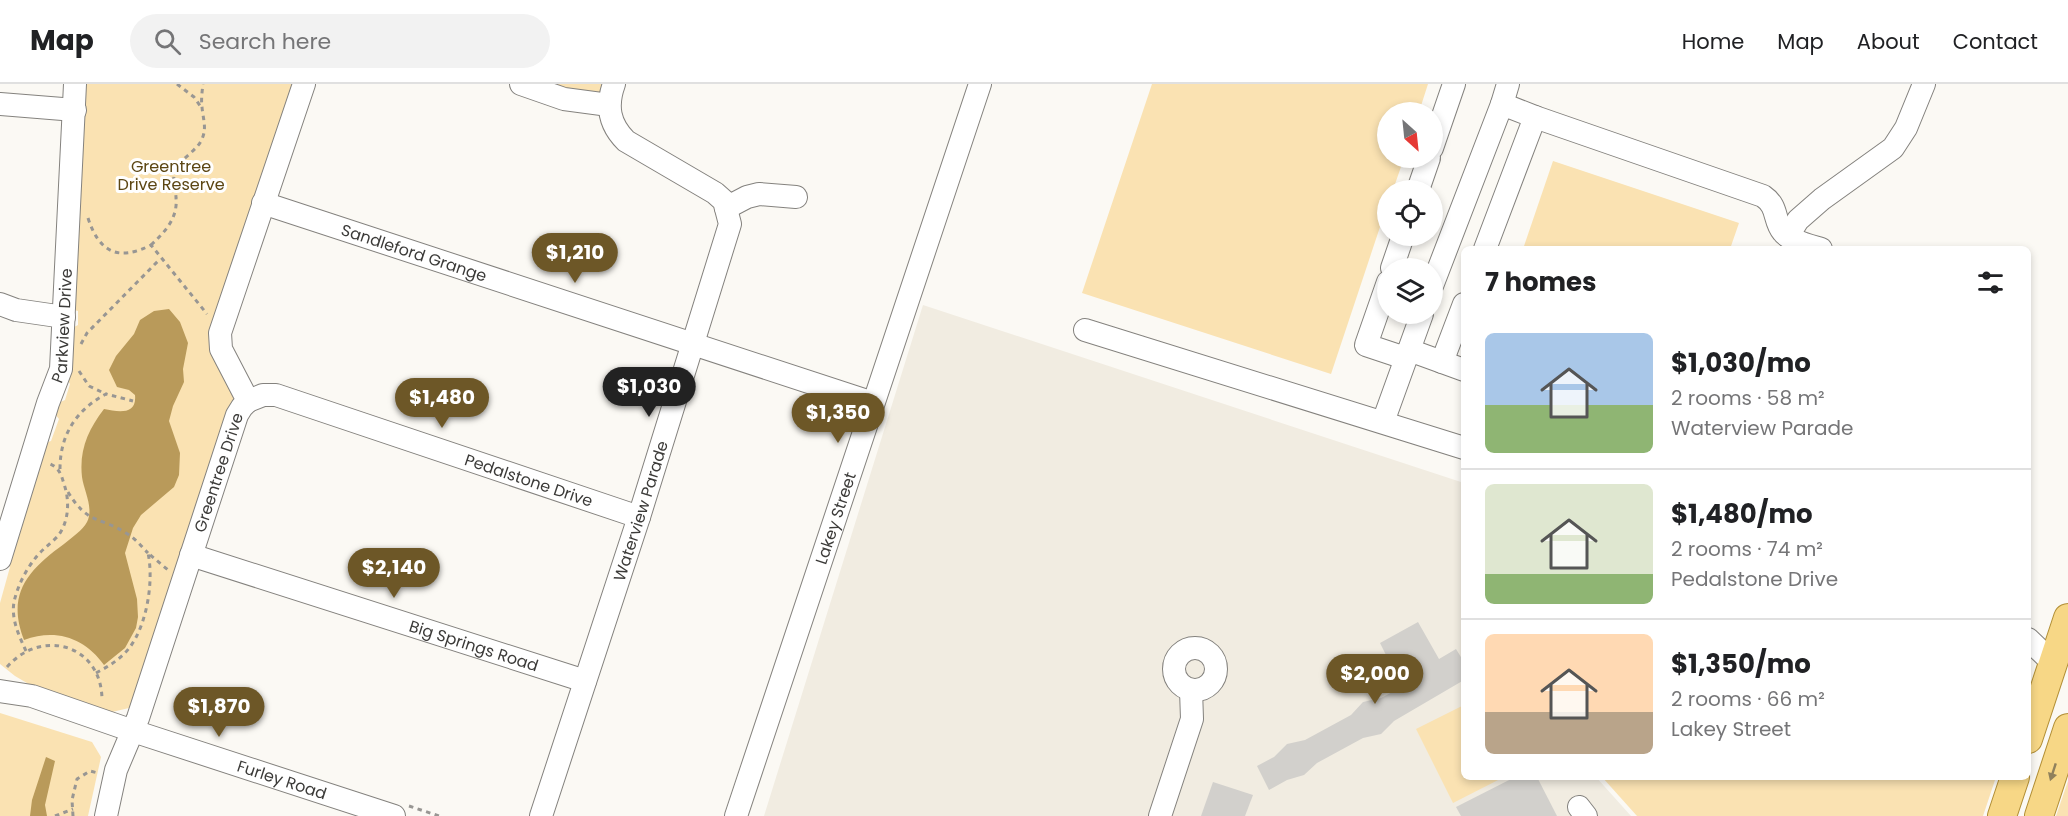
<!DOCTYPE html>
<html lang="en">
<head>
<meta charset="utf-8">
<style>
  body { margin:0; font-family:Poppins,sans-serif; background:#f2f2f2; color:#202124; height:100vh; display:flex; flex-direction:column; font-size:22px; white-space:nowrap }
  * { box-sizing:border-box; margin:0 }
  p { font-size:20px; color:#757577 }
  .icon { flex:none; width:33px; height:33px; fill:none; stroke:currentColor; stroke-width:2; stroke-linecap:round; stroke-linejoin:round }
  .map { position:relative; flex:1; overflow:hidden }
  .sheet { position:absolute; left:1461px; top:162px; width:570px; height:534px; display:flex; flex-direction:column; background:#fff; border-radius:9px; box-shadow:0 3px 9px #0003 }
  .sheet>* { flex:none }
  .needle { width:39px; rotate:153deg }
  .buttons { position:absolute; left:1377px; top:18px; display:grid; gap:12px }
  .buttons a { display:grid; place-items:center; width:66px; height:66px; border-radius:50%; background:#fff; box-shadow:0 3px 9px #0003; font-size:30px }
  .price { position:absolute; translate:-50% -51px; padding:0 14px; border-radius:21px; background:#6d5727; color:#fff; font-size:20px; line-height:39px; filter:drop-shadow(0 2px 3px #0008) }
  .price::after { content:''; position:absolute; left:50%; top:36px; width:18px; height:14px; margin-left:-9px; background:inherit; clip-path:polygon(0 0,100% 0,50% 100%) }
  .price.selected { background:#222; color:#fff }
  ul { padding:0; list-style:none }
  li { display:flex; align-items:center; gap:18px; height:150px; padding:0 24px }
  li+li { border-top:2px solid #e0e0e0 }
  li span { display:grid; place-items:center; flex:none; width:168px; height:120px; border-radius:9px; color:#555 }
  li>.icon { margin-inline-start:auto }
  span .icon { width:72px; height:72px; fill:#fffc; stroke-width:1 }
  li b { font-size:26px }
  h2 { display:flex; justify-content:space-between; align-items:center; height:72px; padding:0 24px; font-size:26px }
  header { display:flex; align-items:center; gap:36px; box-sizing:border-box; height:84px; padding:0 30px; background:#fff; border-bottom:2px solid #e0e0e0 }
  header strong { font-size:28px }
  nav { display:flex; gap:33px; margin-inline-start:auto; font-size:21px }
  .search { width:420px; height:54px; background:#f2f2f2; display:flex; align-items:center; gap:15px; box-sizing:border-box; padding:0 21px; border-radius:33px; color:#757577; font-size:22px }
  .map>svg:first-child { display:block }
  .built { fill:#f1ece1 }
  .green { fill:#fae2b2 }
  .water { fill:#b99a5a }
  .building { fill:#d2d0cc }
  .lines { fill:none; stroke-linecap:round; stroke-linejoin:round }
  .minor-casing { stroke:#84827e; stroke-width:24 }
  .major-casing { stroke:#b28f36; stroke-width:30 }
  .path { stroke:#989693; stroke-width:3; stroke-dasharray:4.5 4.5; stroke-linecap:butt }
  .minor { stroke:#fff; stroke-width:22 }
  .major { stroke:#f7d786; stroke-width:28 }
  .oneway { fill:#90815c }
  .labels { text-anchor:middle; stroke-width:6; stroke-linejoin:round; paint-order:stroke }
  .park-label { font-size:16px; fill:#5c4613; stroke:#fff }
  .street-label { font-size:16px; fill:#3c3b39; stroke:#fff }
</style>
</head>
<body>
<header>
<strong>Map</strong>
<div class="search"><svg class="icon" aria-label="search" viewBox="0 0 24 24"><circle cx="10" cy="10" r="6"/><path d="M15 15l6 6"/></svg>Search here</div>
<nav><a>Home</a><a>Map</a><a>About</a><a>Contact</a></nav>
</header>
<div class="map">
<svg width="2068" height="732" viewBox="0 0 2068 732">
  <rect width="100%" height="100%" fill="#fbf9f4"/>
  <path class="built" d="M923 221 1464 399V693H1596L1631 732H764Z"/>
  <g class="green">
    <path d="M84 0H297L214 250 232 301 235 318 134 618 129 624 112 628 32 602 15 592 0 580V519L10 483 6 476 45 359 51 357 59 335 54 329 58 319 65 316 70 300 66 293 72 244 78 241V227L74 226Z"/>
    <path d="M544 0H608L600 8 593 11Z"/>
    <path d="M1152 0H1428L1419 28H1388V74H1404L1393 106H1388L1387 122 1331 290 1082 209Z"/>
    <path d="M1553 77 1739 139 1730 165H1523Z"/>
    <path d="M1464 621V693H1504L1453 719 1416 645Z"/>
    <path d="M0 629 92 658 101 673 88 732H0Z"/>
    <path d="M1602 693H1996L1983 732H1637Z"/>
    <path d="M2068 697V732H2056Z"/>
  </g>
  <g class="water">
    <path d="M169 225 180 238 188 259 183 285 184 298 173 322 169 337 180 369 179 391 174 403 141 431 133 444 125 469 137 515 138 533 136 544 125 564 104 581C85 554 56 544 24 556 6 510 28 486 64 460 71 454 83 446 87 438 94 424 84 407 82 393 79 366 88 346 104 325 119 328 137 331 135 311L129 306 117 303 109 286 116 272 134 250 140 236 154 227Z"/>
    <path d="M46 673 55 677 45 721 47 732H30L32 716Z"/>
  </g>
  <g class="building">
    <path d="M1418 538 1439 575 1456 565 1464 578V596L1394 637 1381 650 1363 654 1317 679 1304 691 1287 696 1269 706 1257 682 1274 673 1287 660 1305 656 1351 631 1363 618 1381 614 1402 603 1380 559Z"/>
    <path d="M1515 693H1537L1557 732H1461L1456 723Z"/>
    <path d="M1213 698 1253 711 1245 732H1201Z"/>
  </g>
  <g class="lines">
    <g class="minor-casing">
      <g id="minor">
        <path d="M521 0 564 15 609 21"/>
        <path d="M0 20 75 26"/>
        <path d="M1502 20 1508 0"/>
        <path d="M1535 33 1763 112C1779 123 1773 136 1783 148 1788 156 1812 162 1821 165"/>
        <path d="M1432 64 1454 0"/>
        <path d="M1418 106 1429 74"/>
        <path id="s1" d="M263 119 873 319"/>
        <path d="M726 124 747 113 759 110 796 113"/>
        <path d="M1788 152 1798 136 1822 115 1893 64 1906 44 1924 0"/>
        <path d="M1392 184 1403 152"/>
        <path d="M1388 198 1366 261 1405 274"/>
        <path d="M1432 202 1502 20 1535 33 1485 165"/>
        <path d="M0 220 16 226 64 233"/>
        <path d="M1085 246 1464 364"/>
        <path d="M1409 266 1422 230"/>
        <path d="M1442 278 1464 220"/>
        <path id="s2" d="M248 317 263 311H276L639 433"/>
        <path d="M1383 338 1409 266 1464 286"/>
        <path id="s3" d="M191 471 585 597"/>
        <path id="s4" d="M0 475 48 319 61 285 75 0"/>
        <path d="M2028 555 2053 579"/>
        <circle cx="1195" cy="585" r="21"/>
        <path id="s5" d="M0 607 32 612 133 647 394 732"/>
        <path d="M1579 723 1586 732"/>
        <path id="s6" d="M106 732 116 686 138 634 237 331 242 323 248 317 221 265 220 249 304 0"/>
        <path id="s7" d="M541 732 639 433 730 140 724 117 715 109 626 57C609 40 606 22 614 0"/>
        <path id="s8" d="M736 732 980 0"/>
        <path d="M1160 732 1192 635 1191 606"/>
      </g>
    </g>
    <g class="major-casing">
      <g id="major">
        <path d="M2028 655 2068 534"/>
        <path d="M2002 732 2015 693"/>
        <path d="M2039 732 2068 644"/>
      </g>
    </g>
    <g class="path">
      <path d="M177 0 194 13 201 23"/>
      <path d="M88 134C99 168 118 178 151 161L207 230"/>
      <path d="M151 161C165 148 178 134 176 114 176 107 173 98 174 91 177 75 196 69 202 55 207 44 203 35 202 23 201 16 202 8 203 0"/>
      <path d="M81 260 87 249 160 175"/>
      <path d="M79 287 89 302 106 310"/>
      <path d="M60 385C60 351 76 326 106 310L133 317"/>
      <path d="M68 408C88 441 99 432 126 449 135 454 141 462 148 469"/>
      <path d="M26 567C19 552 11 535 14 518 17 504 25 487 34 476 40 467 49 461 57 453 69 439 70 417 64 400 61 390 59 383 48 379"/>
      <path d="M7 583C42 543 102 561 102 616"/>
      <path d="M96 589C109 582 121 575 130 563 147 540 154 497 148 469L168 486"/>
      <path d="M409 722 439 732"/>
      <path d="M55 732 73 725"/>
      <path d="M73 732 72 716 77 695 90 687 98 689"/>
    </g>
    <use href="#minor" class="minor"/>
    <use href="#major" class="major"/>
  </g>
  <defs><path id="oneway-solid" d="M-6-.8H1V-3.2L6.5 0L1 3.2V.8H-6Z" transform="scale(1.5)"/></defs>
  <use class="oneway" href="#oneway-solid" transform="translate(2053 688) rotate(108)"/>
  <g class="labels">
    <g class="park-label">
      <text x="171" y="88">Greentree<tspan x="171" dy="18">Drive Reserve</tspan></text>
    </g>
    <g class="street-label">
      <text dy="6" stroke="none"><textPath href="#s1" startOffset="159">Sandleford Grange</textPath></text>
      <text dy="6" stroke="none"><textPath href="#s4" startOffset="243">Parkview Drive</textPath></text>
      <text dy="6" stroke="none"><textPath href="#s6" startOffset="362">Greentree Drive</textPath></text>
      <text dy="6" stroke="none"><textPath href="#s2" startOffset="296">Pedalstone Drive</textPath></text>
      <text dy="6" stroke="none"><textPath href="#s7" startOffset="321">Waterview Parade</textPath></text>
      <text dy="6" stroke="none"><textPath href="#s8" startOffset="314">Lakey Street</textPath></text>
      <text dy="6" stroke="none"><textPath href="#s3" startOffset="297">Big Springs Road</textPath></text>
      <text dy="6" stroke="none"><textPath href="#s5" startOffset="296">Furley Road</textPath></text>
    </g>
  </g>
</svg>
<div class="buttons">
<a><svg class="needle" viewBox="-14 -14 28 28"><path d="M0-13l5 13h-10z" fill="#e53935"/><path d="M0 13l5-13h-10z" fill="#757577"/></svg></a>
<a><svg class="icon" aria-label="locate" viewBox="0 0 24 24"><circle cx="12" cy="12" r="6"/><path d="M12 2v4M12 18v4M2 12h4M18 12h4"/></svg></a>
<a><svg class="icon" aria-label="layers" viewBox="0 0 24 24"><path d="M12 4l9 5-9 5-9-5zM3 14l9 5 9-5"/></svg></a>
</div>
<b class="price" style="left:575px;top:200px">$1,210</b>
<b class="price selected" style="left:649px;top:334px">$1,030</b>
<b class="price" style="left:442px;top:345px">$1,480</b>
<b class="price" style="left:838px;top:360px">$1,350</b>
<b class="price" style="left:394px;top:515px">$2,140</b>
<b class="price" style="left:1375px;top:621px">$2,000</b>
<b class="price" style="left:219px;top:654px">$1,870</b>
<section class="sheet">
<h2>7 homes<svg class="icon" aria-label="filters" viewBox="0 0 24 24"><path d="M4 7h16M4 17h16"/><circle cx="9" cy="7" r="2"/><circle cx="15" cy="17" r="2"/></svg></h2>
<ul>
<li><span style="background:linear-gradient(#a9c7e8 60%,#8fb573 0)"><svg class="icon" aria-label="home" viewBox="0 0 24 24"><path d="M3 11l9-7 9 7M6 9v11h12V9"/></svg></span><div><b>$1,030/mo</b><p>2 rooms · 58 m²</p><p>Waterview Parade</p></div></li>
<li><span style="background:linear-gradient(#dfe7d0 75%,#8fb573 0)"><svg class="icon" aria-label="home" viewBox="0 0 24 24"><path d="M3 11l9-7 9 7M6 9v11h12V9"/></svg></span><div><b>$1,480/mo</b><p>2 rooms · 74 m²</p><p>Pedalstone Drive</p></div></li>
<li><span style="background:linear-gradient(#ffd9b3 65%,#b9a48a 0)"><svg class="icon" aria-label="home" viewBox="0 0 24 24"><path d="M3 11l9-7 9 7M6 9v11h12V9"/></svg></span><div><b>$1,350/mo</b><p>2 rooms · 66 m²</p><p>Lakey Street</p></div></li>
</ul>
</section>
</div>
</body>
</html>
